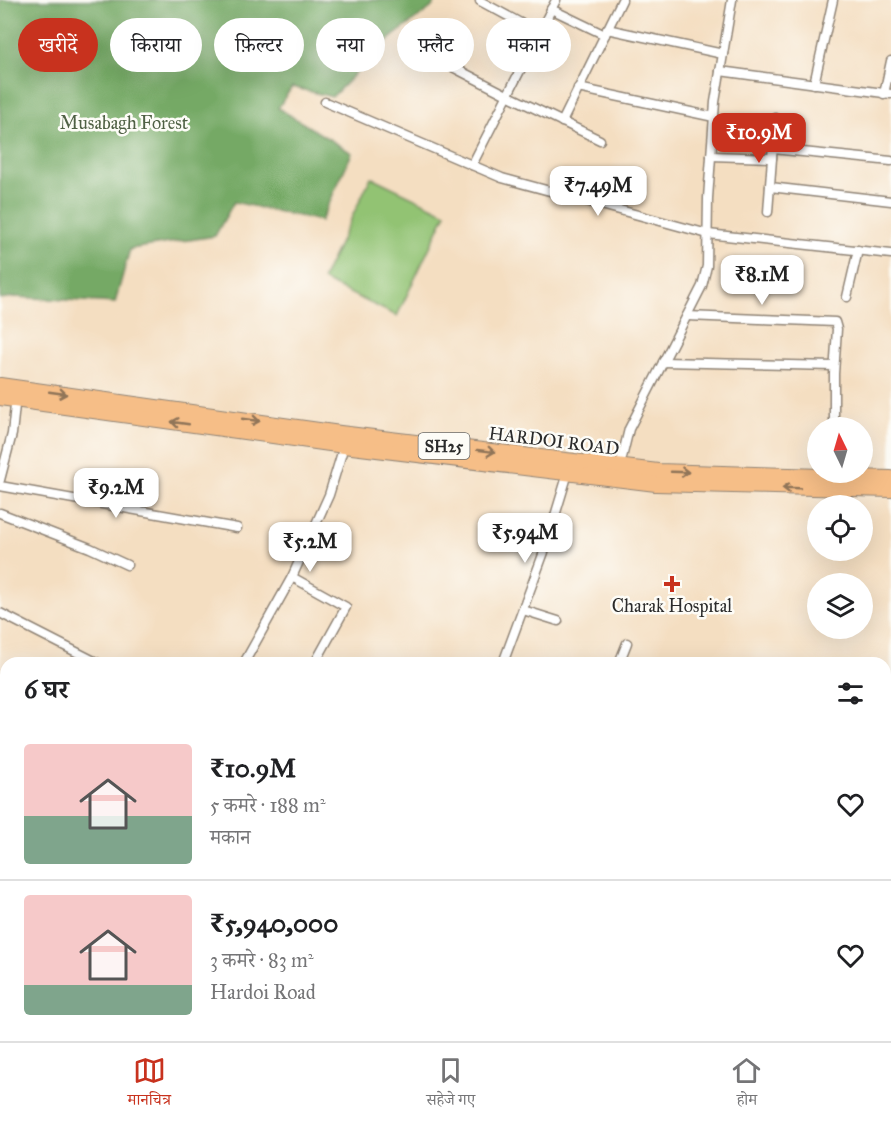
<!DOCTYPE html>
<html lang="hi">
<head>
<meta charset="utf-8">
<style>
  body { margin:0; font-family:"IM FELL Great Primer","Noto Serif Devanagari",serif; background:#f6f6f6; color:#202124; height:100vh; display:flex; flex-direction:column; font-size:22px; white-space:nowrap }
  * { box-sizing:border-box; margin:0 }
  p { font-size:20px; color:#757577 }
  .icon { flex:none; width:33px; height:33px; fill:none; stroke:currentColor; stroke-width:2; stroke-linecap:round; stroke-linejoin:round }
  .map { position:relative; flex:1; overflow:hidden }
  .drawer { position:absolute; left:0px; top:657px; width:891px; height:384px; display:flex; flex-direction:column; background:#fff; border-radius:18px 18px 0 0; box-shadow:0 6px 24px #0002 }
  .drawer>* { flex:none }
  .top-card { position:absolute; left:18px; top:18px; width:855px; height:54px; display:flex; gap:12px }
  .needle { width:39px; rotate:355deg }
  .fabs { position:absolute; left:807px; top:417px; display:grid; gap:12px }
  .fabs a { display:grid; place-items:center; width:66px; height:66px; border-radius:50%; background:#fff; box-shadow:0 6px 24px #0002; font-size:30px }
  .price { position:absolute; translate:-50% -51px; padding:0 14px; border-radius:12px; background:#fff; color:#222; font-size:20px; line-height:39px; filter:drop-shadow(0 2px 3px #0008) }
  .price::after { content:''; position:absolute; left:50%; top:36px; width:18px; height:14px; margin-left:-9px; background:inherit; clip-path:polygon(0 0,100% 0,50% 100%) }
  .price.active { background:#c8321e; color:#fff }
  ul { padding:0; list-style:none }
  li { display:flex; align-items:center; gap:18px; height:150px; padding:0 24px }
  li+li { border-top:2px solid #e0e0e0 }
  li span { display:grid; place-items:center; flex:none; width:168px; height:120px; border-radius:6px; color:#555 }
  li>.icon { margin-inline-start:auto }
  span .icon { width:72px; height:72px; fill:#fffc; stroke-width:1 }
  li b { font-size:26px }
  h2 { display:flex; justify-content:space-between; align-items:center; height:72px; padding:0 24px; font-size:26px }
  .pill { padding:0 21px; border-radius:27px; background:#fff; box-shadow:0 6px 24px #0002; font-size:21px; line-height:54px }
  .pill.active { background:#c8321e; color:#fff }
  .dock { display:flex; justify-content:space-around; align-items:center; height:84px; border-top:2px solid #e0e0e0; background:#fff; font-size:16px; color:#757577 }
  .dock a { display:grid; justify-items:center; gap:3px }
  .dock .active { color:#c8321e }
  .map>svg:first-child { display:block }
  .green { fill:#92c373; stroke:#5e774f; stroke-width:1.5 }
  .forest { fill:#75a965; stroke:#506a48; stroke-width:1.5 }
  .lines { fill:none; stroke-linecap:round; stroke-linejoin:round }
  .street-casing { stroke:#908476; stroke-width:11 }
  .primary-casing { stroke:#908476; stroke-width:16 }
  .street { stroke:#fff; stroke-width:8 }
  .primary { stroke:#f6be87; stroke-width:14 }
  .oneway { stroke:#907459 }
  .poi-dot { fill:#c8321e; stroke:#fdfcf7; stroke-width:2 }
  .labels { text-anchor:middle; stroke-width:5; stroke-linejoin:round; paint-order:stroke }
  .shield { fill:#fdfcf7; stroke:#6a6a68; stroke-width:1.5 }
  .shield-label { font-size:16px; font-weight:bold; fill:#2b2b2b }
  .park-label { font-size:18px; fill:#4f6044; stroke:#fdfcf7 }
  .street-label { font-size:18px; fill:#2b2b2b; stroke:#fdfcf7 }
  .poi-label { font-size:18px; fill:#2b2b2b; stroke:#fdfcf7 }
</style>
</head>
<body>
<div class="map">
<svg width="891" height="1041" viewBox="0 0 891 1041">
  <rect width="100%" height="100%" fill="#fdfcf7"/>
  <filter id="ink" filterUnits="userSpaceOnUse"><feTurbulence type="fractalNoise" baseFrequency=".0167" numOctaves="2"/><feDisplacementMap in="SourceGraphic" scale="12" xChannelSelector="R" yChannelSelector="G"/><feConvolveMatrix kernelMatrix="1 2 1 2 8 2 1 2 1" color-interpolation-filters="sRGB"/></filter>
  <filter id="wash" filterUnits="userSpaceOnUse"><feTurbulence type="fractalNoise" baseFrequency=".008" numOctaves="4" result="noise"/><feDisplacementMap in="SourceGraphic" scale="24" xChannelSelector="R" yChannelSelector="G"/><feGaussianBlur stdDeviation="1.35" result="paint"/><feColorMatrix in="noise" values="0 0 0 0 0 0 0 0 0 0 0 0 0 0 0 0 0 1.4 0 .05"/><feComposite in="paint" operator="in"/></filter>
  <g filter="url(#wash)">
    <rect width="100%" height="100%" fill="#f4dec1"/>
    <path class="green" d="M371 177 446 213 397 316 322 280Z"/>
    <path class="forest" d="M0 0H437L431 8 392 37 332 97 292 87 278 108 352 153 321 221 234 202 215 236 130 249 115 303 16 297 0 299Z"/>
  </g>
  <g filter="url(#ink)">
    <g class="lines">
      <g class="street-casing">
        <g id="street">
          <path d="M480 1 539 33"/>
          <path d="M551 9 605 35"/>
          <path d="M607 29 723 54"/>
          <path d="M408 44 507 95 600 140"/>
          <path d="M720 71 891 94"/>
          <path d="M814 84 833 0"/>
          <path d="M578 88 714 117"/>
          <path d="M884 94 891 61"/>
          <path d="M325 102 502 178 708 234 891 254"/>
          <path d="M562 122 622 0"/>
          <path d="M773 149 891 161"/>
          <path d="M711 156 772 158"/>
          <path d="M472 165 556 0"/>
          <path d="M770 187 891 201"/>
          <path d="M768 212 775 118"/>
          <path d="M847 297 858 250"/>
          <path d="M687 316 835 322 837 329 834 374V428"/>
          <path d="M663 362 834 366"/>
          <path d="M619 470 629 429 702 286 707 266 708 198 715 102 732 0"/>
          <path d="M0 480 12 434 16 396"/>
          <path d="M0 486 237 528"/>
          <path d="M0 513 90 548 127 565"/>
          <path d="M523 610 558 621"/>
          <path d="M0 613 98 663"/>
          <path d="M244 663 292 577"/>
          <path d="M315 663 346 607 292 577 329 495 344 446"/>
          <path d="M503 663 544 552 568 473"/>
          <path d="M619 663 627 643"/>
          <path d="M0 700 6 702"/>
          <path d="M885 957 891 959"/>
          <path d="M377 1035 390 1041"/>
          <path d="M558 1035 572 1041"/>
          <path d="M479 1036 493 1041"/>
          <path d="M414 1041 417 1035"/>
          <path d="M719 1041 721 1035"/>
        </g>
      </g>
      <g class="primary-casing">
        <g id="primary">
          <path d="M0 385 340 433 658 471 891 478"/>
          <path d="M0 398 344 446 656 484 891 490"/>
        </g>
      </g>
      <use href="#street" class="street"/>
      <use href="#primary" class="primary"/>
    </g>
    <defs><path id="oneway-shaft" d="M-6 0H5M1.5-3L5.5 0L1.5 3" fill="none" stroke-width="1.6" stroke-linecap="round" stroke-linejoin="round" transform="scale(1.5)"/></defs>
    <g class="oneway">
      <use href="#oneway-shaft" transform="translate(58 393) rotate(8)"/>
      <use href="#oneway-shaft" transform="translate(251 420) rotate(8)"/>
      <use href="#oneway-shaft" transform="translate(180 423) rotate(-172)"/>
      <use href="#oneway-shaft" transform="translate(486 451) rotate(7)"/>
      <use href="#oneway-shaft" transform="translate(680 472) rotate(2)"/>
      <use href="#oneway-shaft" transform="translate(791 488) rotate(-178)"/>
    </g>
  </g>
  <path class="poi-dot" d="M669 575h6v6h6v6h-6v6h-6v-6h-6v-6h6z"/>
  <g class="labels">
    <rect class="shield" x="418.5" y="433" width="51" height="26" rx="4.5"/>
    <g class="shield-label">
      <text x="444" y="452">SH25</text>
    </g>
    <g class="park-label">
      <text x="124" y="129">Musabagh Forest</text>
    </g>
    <g class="street-label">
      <text transform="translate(554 441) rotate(7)" y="6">HARDOI ROAD</text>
    </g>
    <g class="poi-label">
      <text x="672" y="612">Charak Hospital</text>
    </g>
  </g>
</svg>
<div class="fabs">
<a><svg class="needle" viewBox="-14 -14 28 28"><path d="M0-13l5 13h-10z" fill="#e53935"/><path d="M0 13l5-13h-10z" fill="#757577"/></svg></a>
<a><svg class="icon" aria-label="locate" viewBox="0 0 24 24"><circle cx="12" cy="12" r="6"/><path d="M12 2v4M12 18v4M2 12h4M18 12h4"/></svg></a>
<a><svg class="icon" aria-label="layers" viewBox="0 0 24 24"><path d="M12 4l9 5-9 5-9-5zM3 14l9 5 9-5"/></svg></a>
</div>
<b class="price active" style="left:759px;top:164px">₹10.9M</b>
<b class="price" style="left:598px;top:217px">₹7.49M</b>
<b class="price" style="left:762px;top:306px">₹8.1M</b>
<b class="price" style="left:116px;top:519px">₹9.2M</b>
<b class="price" style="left:525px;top:564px">₹5.94M</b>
<b class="price" style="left:310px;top:573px">₹5.2M</b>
<div class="top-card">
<a class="pill active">खरीदें</a>
<a class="pill">किराया</a>
<a class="pill">फ़िल्टर</a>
<a class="pill">नया</a>
<a class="pill">फ़्लैट</a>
<a class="pill">मकान</a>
</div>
<section class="drawer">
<h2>6 घर<svg class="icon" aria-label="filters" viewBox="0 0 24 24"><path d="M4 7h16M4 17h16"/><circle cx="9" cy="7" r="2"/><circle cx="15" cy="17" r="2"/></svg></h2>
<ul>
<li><span style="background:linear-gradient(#f6c9c9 60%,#7fa58c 0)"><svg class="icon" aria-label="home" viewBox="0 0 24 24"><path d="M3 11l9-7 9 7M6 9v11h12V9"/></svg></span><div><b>₹10.9M</b><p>5 कमरे · 188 m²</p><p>मकान</p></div><svg class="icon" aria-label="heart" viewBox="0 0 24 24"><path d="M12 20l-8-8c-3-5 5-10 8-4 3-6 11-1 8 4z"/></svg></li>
<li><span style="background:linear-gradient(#f6c9c9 75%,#7fa58c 0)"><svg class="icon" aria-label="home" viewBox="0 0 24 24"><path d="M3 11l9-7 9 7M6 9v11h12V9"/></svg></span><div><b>₹5,940,000</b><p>3 कमरे · 83 m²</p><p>Hardoi Road</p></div><svg class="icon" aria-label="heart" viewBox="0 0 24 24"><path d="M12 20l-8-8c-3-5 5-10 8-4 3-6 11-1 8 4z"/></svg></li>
</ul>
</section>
</div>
<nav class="dock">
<a class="active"><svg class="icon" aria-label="map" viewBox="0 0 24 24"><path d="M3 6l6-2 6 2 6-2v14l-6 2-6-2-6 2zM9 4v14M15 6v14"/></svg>मानचित्र</a>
<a><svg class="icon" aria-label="saved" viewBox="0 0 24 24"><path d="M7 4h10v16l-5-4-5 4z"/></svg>सहेजे गए</a>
<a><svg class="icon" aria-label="home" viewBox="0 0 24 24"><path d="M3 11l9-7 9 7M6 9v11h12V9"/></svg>होम</a>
</nav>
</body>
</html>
